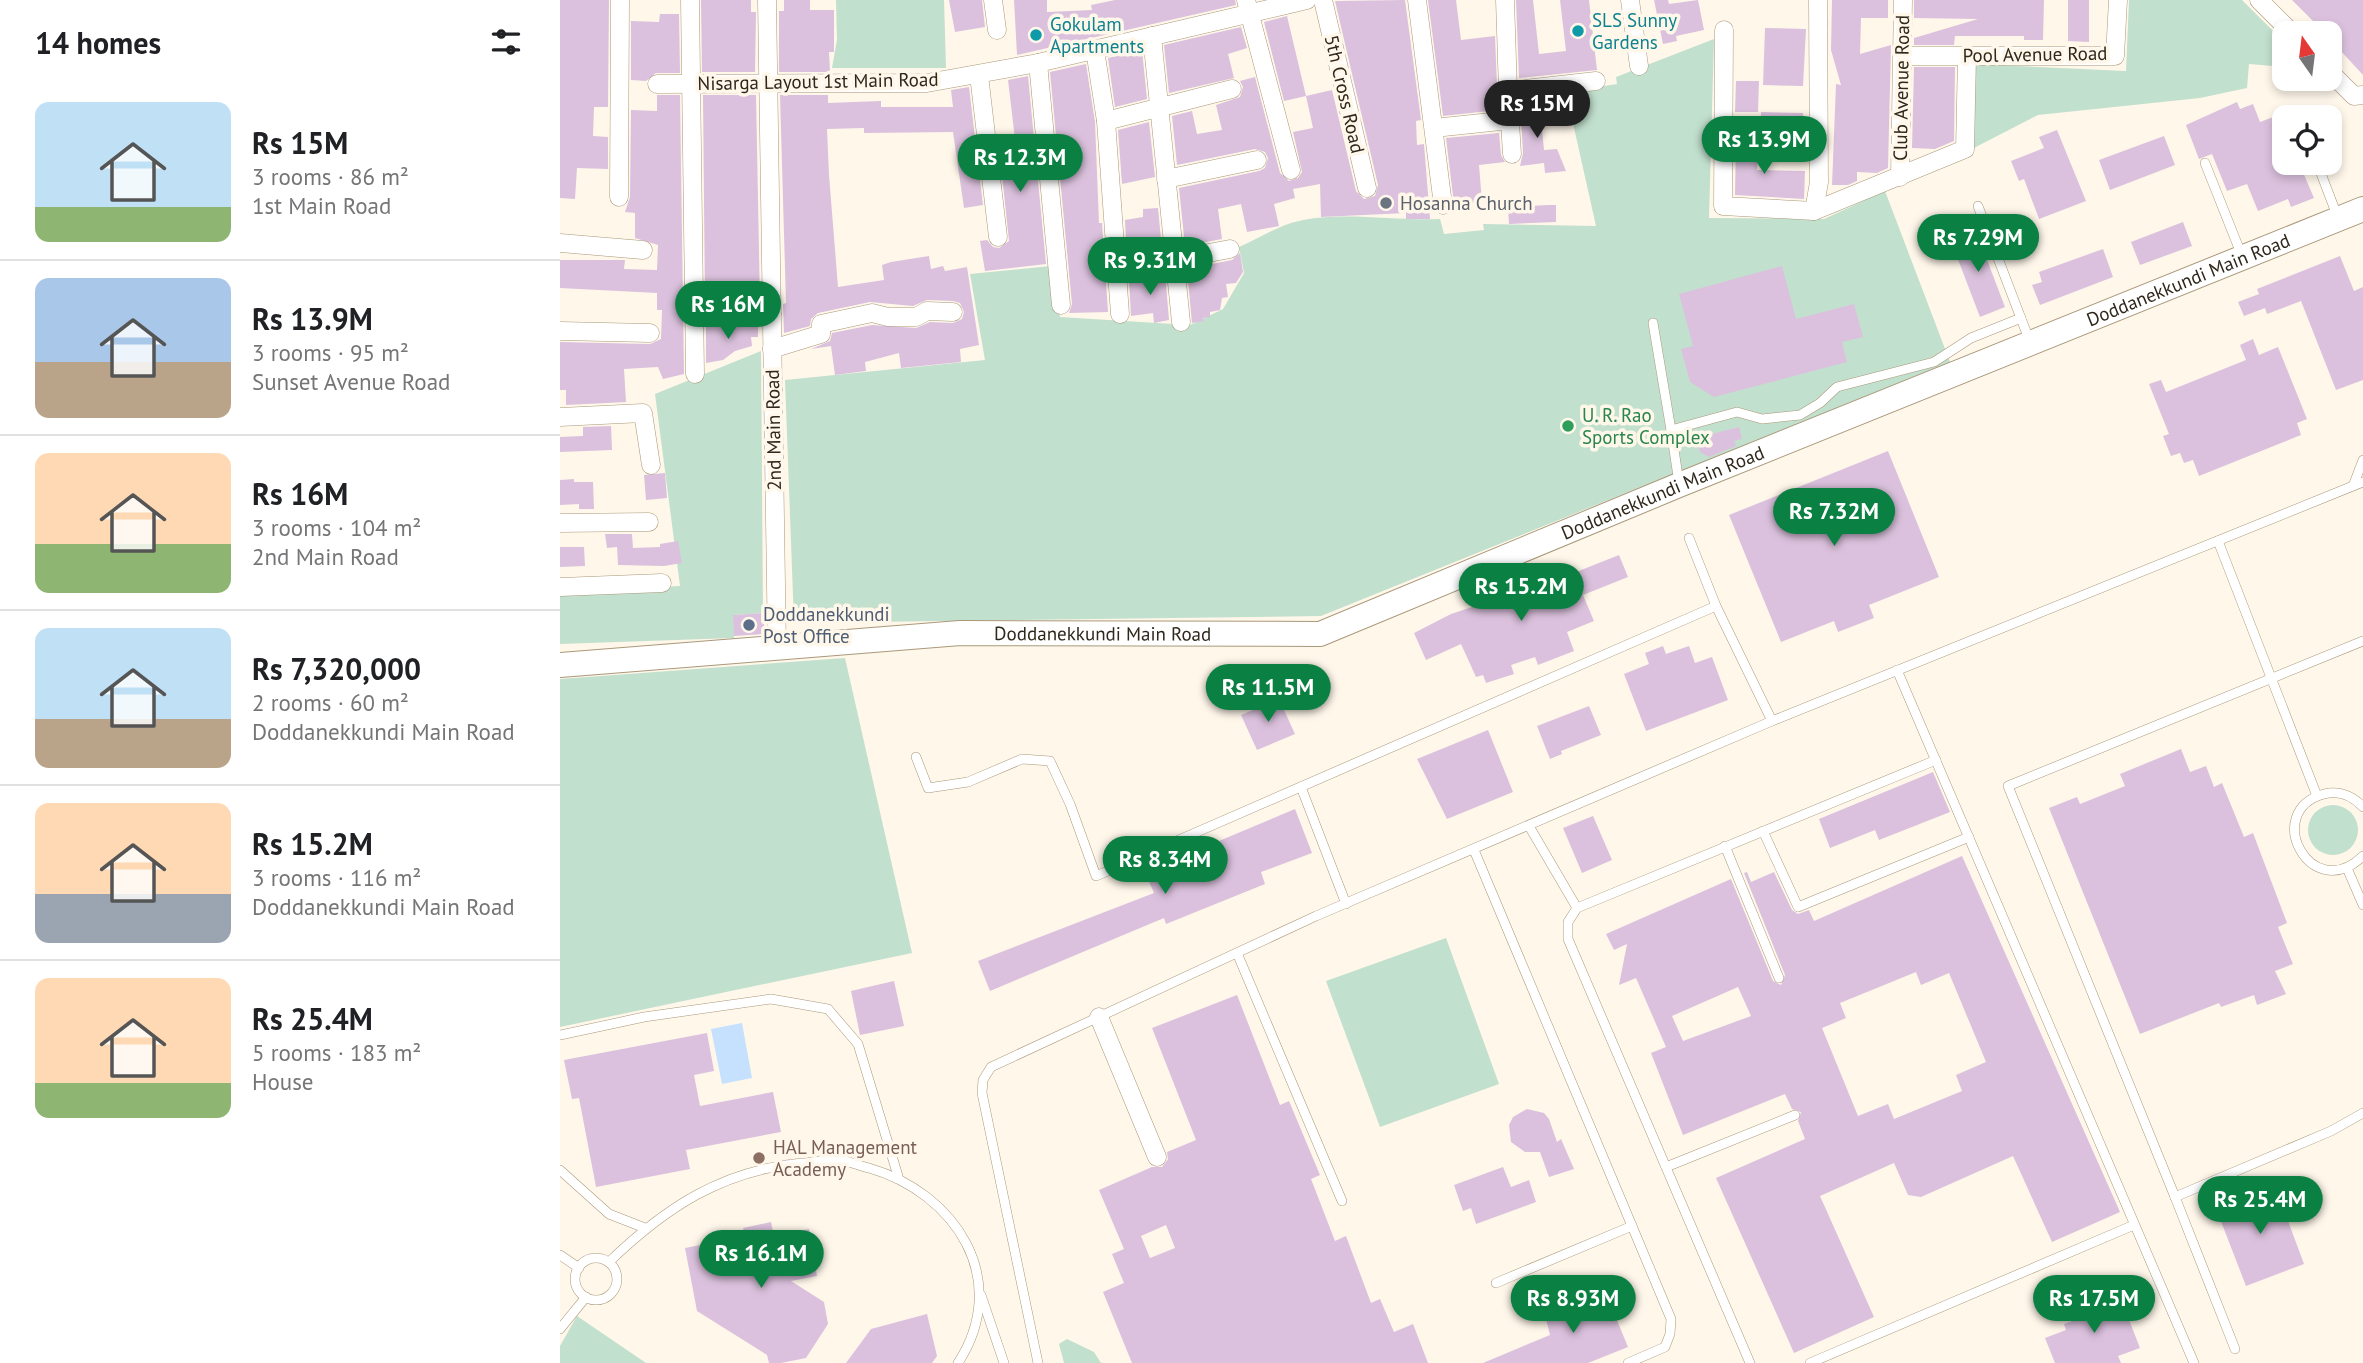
<!DOCTYPE html>
<html lang="en">
<head>
<meta charset="utf-8">
<style>
  body { margin:0; font-family:"PT Sans",sans-serif; background:#f6f6f6; color:#202124; height:100vh; display:flex; flex-direction:column; font-size:26px; white-space:nowrap }
  * { box-sizing:border-box; margin:0 }
  p { font-size:23px; color:#757577 }
  .icon { flex:none; width:38px; height:38px; fill:none; stroke:currentColor; stroke-width:2; stroke-linecap:round; stroke-linejoin:round }
  .map { position:relative; flex:1; overflow:hidden }
  .side { display:flex; flex-direction:column; background:#fff; width:560px }
  .side>* { flex:none }
  .needle { width:46px; rotate:346deg }
  .buttons { position:absolute; left:1712px; top:21px; display:grid; gap:14px }
  .buttons a { display:grid; place-items:center; width:70px; height:70px; border-radius:14px; background:#fff; box-shadow:0 4px 10px #0003; font-size:35px }
  .price { position:absolute; translate:-50% -60px; padding:0 16px; border-radius:24px; background:#0b8043; color:#fff; font-size:23px; line-height:46px; filter:drop-shadow(0 2px 4px #0008) }
  .price::after { content:''; position:absolute; left:50%; top:42px; width:21px; height:16px; margin-left:-10px; background:inherit; clip-path:polygon(0 0,100% 0,50% 100%) }
  .price.selected { background:#222; color:#fff }
  ul { padding:0; list-style:none }
  li { display:flex; align-items:center; gap:21px; height:175px; padding:0 35px }
  li+li { border-top:2px solid #e0e0e0 }
  li span { display:grid; place-items:center; flex:none; width:196px; height:140px; border-radius:14px; color:#555 }
  li>.icon { margin-inline-start:auto }
  span .icon { width:84px; height:84px; fill:#fffc; stroke-width:1 }
  li b { font-size:30px }
  h2 { display:flex; justify-content:space-between; align-items:center; height:84px; padding:0 35px; font-size:30px }
  main { display:flex; flex:1; min-height:0 }
  .map>svg:first-child { display:block }
  .green { fill:#c2e0ce }
  .water { fill:#c5e1fd }
  .building { fill:#dbc1dd; fill-rule:evenodd }
  .lines { fill:none; stroke-linecap:round; stroke-linejoin:round }
  .lane-casing { stroke:#aa987a; stroke-width:10 }
  .street-casing { stroke:#aa987a; stroke-width:19 }
  .secondary-casing { stroke:#aa987a; stroke-width:26 }
  .lane { stroke:#fff; stroke-width:9 }
  .street { stroke:#fff; stroke-width:18 }
  .secondary { stroke:#fff; stroke-width:24 }
  .culture-dot { fill:#0f9aa8; stroke:#fff7ea; stroke-width:2.5 }
  .worship-dot { fill:#6b7280; stroke:#fff7ea; stroke-width:2.5 }
  .leisure-dot { fill:#2e9e5b; stroke:#fff7ea; stroke-width:2.5 }
  .service-dot { fill:#5c6f8a; stroke:#fff7ea; stroke-width:2.5 }
  .education-dot { fill:#8d6e63; stroke:#fff7ea; stroke-width:2.5 }
  .labels { text-anchor:middle; stroke-width:7; stroke-linejoin:round; paint-order:stroke }
  .culture-label { font-size:19px; fill:#0d838f; stroke:#fff7ea; text-anchor:start }
  .street-label { font-size:19px; fill:#2e271b; stroke:#fff7ea }
  .worship-label { font-size:19px; fill:#5b616d; stroke:#fff7ea; text-anchor:start }
  .leisure-label { font-size:19px; fill:#27864d; stroke:#fff7ea; text-anchor:start }
  .service-label { font-size:19px; fill:#4e5e75; stroke:#fff7ea; text-anchor:start }
  .education-label { font-size:19px; fill:#785e54; stroke:#fff7ea; text-anchor:start }
</style>
</head>
<body>
<main>
<section class="side">
<h2>14 homes<svg class="icon" aria-label="filters" viewBox="0 0 24 24"><path d="M4 7h16M4 17h16"/><circle cx="9" cy="7" r="2"/><circle cx="15" cy="17" r="2"/></svg></h2>
<ul>
<li><span style="background:linear-gradient(#bfe0f5 75%,#8fb573 0)"><svg class="icon" aria-label="home" viewBox="0 0 24 24"><path d="M3 11l9-7 9 7M6 9v11h12V9"/></svg></span><div><b>Rs 15M</b><p>3 rooms · 86 m²</p><p>1st Main Road</p></div></li>
<li><span style="background:linear-gradient(#a9c7e8 60%,#b9a48a 0)"><svg class="icon" aria-label="home" viewBox="0 0 24 24"><path d="M3 11l9-7 9 7M6 9v11h12V9"/></svg></span><div><b>Rs 13.9M</b><p>3 rooms · 95 m²</p><p>Sunset Avenue Road</p></div></li>
<li><span style="background:linear-gradient(#ffd9b3 65%,#8fb573 0)"><svg class="icon" aria-label="home" viewBox="0 0 24 24"><path d="M3 11l9-7 9 7M6 9v11h12V9"/></svg></span><div><b>Rs 16M</b><p>3 rooms · 104 m²</p><p>2nd Main Road</p></div></li>
<li><span style="background:linear-gradient(#bfe0f5 65%,#b9a48a 0)"><svg class="icon" aria-label="home" viewBox="0 0 24 24"><path d="M3 11l9-7 9 7M6 9v11h12V9"/></svg></span><div><b>Rs 7,320,000</b><p>2 rooms · 60 m²</p><p>Doddanekkundi Main Road</p></div></li>
<li><span style="background:linear-gradient(#ffd9b3 65%,#9aa5b1 0)"><svg class="icon" aria-label="home" viewBox="0 0 24 24"><path d="M3 11l9-7 9 7M6 9v11h12V9"/></svg></span><div><b>Rs 15.2M</b><p>3 rooms · 116 m²</p><p>Doddanekkundi Main Road</p></div></li>
<li><span style="background:linear-gradient(#ffd9b3 75%,#8fb573 0)"><svg class="icon" aria-label="home" viewBox="0 0 24 24"><path d="M3 11l9-7 9 7M6 9v11h12V9"/></svg></span><div><b>Rs 25.4M</b><p>5 rooms · 183 m²</p><p>House</p></div></li>
</ul>
</section>
<div class="map">
<svg width="1803" height="1363" viewBox="0 0 1803 1363">
  <rect width="100%" height="100%" fill="#fff7ea"/>
  <g class="green">
    <path d="M276 0H384L386 68H272L277 40Z"/>
    <path d="M1569 0H1682L1724 42V67L1689 64 1687 88 1640 98 1478 115 1410 150 1411 64 1566 71Z"/>
    <path d="M1154 39 1149 218 1264 219 1325 191 1390 362 761 616 234 623 225 380 425 360 410 274 491 266 500 317 630 325 663 309 684 273 679 247C698 239 719 225 739 221 781 211 836 221 880 219L884 234 924 230 923 224 1036 226 1006 92 1057 84 1056 77Z"/>
    <path d="M201 351 203 613 174 615V638L0 644V591L120 586 95 394Z"/>
    <path d="M285 658 352 953 0 1027V679Z"/>
    <circle cx="1773" cy="830" r="25"/>
    <path d="M886 938 939 1084 820 1127 766 981Z"/>
    <path d="M17 1316 86 1363H0V1346Z"/>
    <path d="M507 1339 534 1352 541 1363H504L499 1344Z"/>
  </g>
  <path class="water" d="M182 1023 192 1078 162 1084 151 1029Z"/>
  <g class="building">
    <path d="M0 0H49L48 107H34L33 136 48 137V169L17 168 15 199 0 198Z"/>
    <path d="M141 0H191V12H196L195 72H142Z"/>
    <path d="M224 0H250V10H274V52H269L270 72H219V11H224Z"/>
    <path d="M389 0H422L425 27 395 32Z"/>
    <path d="M454 0H487V12L532 10 531 5 555 0H675L676 5 457 55Z"/>
    <path d="M845 0 861 120 856 121 857 145 864 144 870 219H846V213L761 217 760 184 733 189 735 198 714 204 719 226 687 232 681 204 658 209 662 239 625 246 619 188 699 171 705 168 708 158 705 152 695 149 617 165 612 116 632 111 637 134 662 130 656 105 680 97 683 87 680 81 695 77 720 173 729 181 738 178 742 172 733 132 753 128 746 96 772 90 796 191 804 199 815 196 818 185 775 1Z"/>
    <path d="M868 0H896L901 40 935 36 938 110 883 116Z"/>
    <path d="M956 0H973L979 54 1006 51 1000 0H1029L1037 70 959 78Z"/>
    <path d="M1094 0H1108L1109 4 1138 0 1144 30 1116 36 1117 41 1103 44Z"/>
    <path d="M1272 0H1328V18H1301L1300 54 1331 45 1328 168 1317 173 1297 172V181L1288 185H1272L1276 84 1281 85 1271 50Z"/>
    <path d="M1354 0H1484L1483 40H1464V36H1395L1394 45H1354V38L1418 19 1354 18Z"/>
    <path d="M1508 0H1529V42L1508 41Z"/>
    <path d="M1732 0H1803V75L1769 38V33H1765Z"/>
    <path d="M100 14H119L120 73H96L86 81 71 80V21L99 22Z"/>
    <path d="M727 16 746 96 724 101 704 22Z"/>
    <path d="M681 27 687 48 668 54 674 78 609 93 604 45Z"/>
    <path d="M1205 28 1246 29 1243 86 1203 85Z"/>
    <path d="M582 50 587 99 555 107 548 58Z"/>
    <path d="M526 64 535 122 539 223H542L548 312 509 313 512 304 490 72Z"/>
    <path d="M1354 67H1395L1394 141 1375 149 1352 148Z"/>
    <path d="M468 76 486 264 425 271 420 241 427 240 433 247 439 248 449 241 442 175 459 173 448 80Z"/>
    <path d="M1176 81H1199L1198 112H1175Z"/>
    <path d="M409 87 423 205 404 208 393 132 304 133V128L267 129 269 175 278 287 324 280 322 265 331 262 369 256 371 269 383 266 385 271 407 267 419 345 400 349 401 362 341 368 339 353 305 362 306 371 275 375 271 346 251 349 270 341 272 333 312 325 356 328 370 322 393 323 402 319 404 312 400 303 393 301 367 300 353 306 310 302 258 313 251 319 250 326 224 333 223 304 226 303 220 95H268V103L321 101V107H393L391 90Z"/>
    <path d="M97 95H120L124 374 103 379 98 367 64 369 66 402 6 405V390H0V342L90 344 101 339 102 310H97V293L0 288V260H65L64 269 97 270 98 245 75 238V213L65 212 70 197 71 110 97 111Z"/>
    <path d="M143 95H196L200 303 145 304Z"/>
    <path d="M979 99 984 150 997 149 1006 171 985 173 984 163 960 166 963 153 960 101Z"/>
    <path d="M1677 102 1680 109 1693 104 1700 122 1724 113V163H1739L1754 198 1731 207 1728 199 1698 211 1687 184 1667 191 1652 154 1639 159 1626 125Z"/>
    <path d="M1201 112 1243 113 1242 143 1200 142Z"/>
    <path d="M589 122 595 177 562 184 558 130Z"/>
    <path d="M1497 130 1526 201 1479 219 1464 179 1459 181 1451 161 1484 148 1479 137Z"/>
    <path d="M939 133 941 155 945 162 919 165 922 202 894 204 886 138Z"/>
    <path d="M1604 136 1615 165 1550 190 1539 160Z"/>
    <path d="M1176 140H1198L1197 170 1245 171 1244 199 1175 195Z"/>
    <path d="M988 205H996V222L949 224 948 207Z"/>
    <path d="M598 208 602 250 567 257 565 220 583 217V209Z"/>
    <path d="M1623 222 1632 246 1580 265 1571 242Z"/>
    <path d="M1416 231 1445 307 1420 317 1391 241Z"/>
    <path d="M1543 249 1553 277 1480 305 1472 285 1482 282 1479 272Z"/>
    <path d="M680 253 683 272 676 283 666 284 668 297 662 298 660 310 650 312V317L643 318 644 321 632 323 627 269 672 260Z"/>
    <path d="M1780 256 1794 291 1803 287V380L1776 390 1741 301 1707 314 1705 308 1684 316 1678 302 1699 294 1697 289Z"/>
    <path d="M1222 266 1236 319 1294 304 1303 337 1282 342 1287 362 1154 397 1130 382 1121 349 1133 346 1119 294Z"/>
    <path d="M605 273 609 320 594 323 593 313 571 316 569 280Z"/>
    <path d="M198 326V337H191L192 346 175 351 163 360 146 363V327Z"/>
    <path d="M1693 339 1699 355 1718 347 1747 419 1737 423 1741 435 1639 476 1633 460 1624 463 1620 453 1611 456 1603 436 1609 434 1589 384 1601 380 1606 392 1686 360 1680 345Z"/>
    <path d="M51 426 52 450 0 452V437L23 436V427Z"/>
    <path d="M1179 427 1182 439 1174 441 1176 446 1149 457 1140 452 1136 438Z"/>
    <path d="M1328 451 1379 577 1309 605 1314 618 1278 632 1274 621 1221 642 1169 515Z"/>
    <path d="M105 473 107 498 86 500 84 475Z"/>
    <path d="M14 479V482H33L34 509H19V504L0 505V480Z"/>
    <path d="M45 534H72L73 548 100 547V544L118 541 122 563 104 566 58 565 57 547 47 548Z"/>
    <path d="M0 547H24L25 566 0 567Z"/>
    <path d="M1059 555 1068 577 1023 595 1034 621 1007 632 1014 651 978 665 975 657 951 665 954 674 926 683 923 675 916 677 901 644 866 660 854 633 891 614 942 597 943 601Z"/>
    <path d="M203 613 205 634 174 636 173 615Z"/>
    <path d="M1103 646 1106 654 1129 646 1135 663 1152 657 1168 700 1086 731 1064 674 1089 664 1085 653Z"/>
    <path d="M719 699 735 734 697 750 681 715Z"/>
    <path d="M1029 706 1041 735 1001 751 1002 754 990 759 977 726Z"/>
    <path d="M928 730 953 792 887 819 857 759Z"/>
    <path d="M1621 749 1630 772 1646 766 1654 787 1662 783 1684 837 1693 833 1727 923 1718 927 1733 964 1715 971 1726 994 1697 1005 1694 995 1661 1007 1659 1003 1580 1034 1489 808 1517 797 1520 804 1565 786 1560 774Z"/>
    <path d="M1373 772 1390 812 1319 840 1315 830 1270 848 1259 819Z"/>
    <path d="M735 809 752 853 701 872 705 884 606 924 604 918 430 991 418 961 594 893 585 872Z"/>
    <path d="M1033 816 1052 860 1022 873 1003 828Z"/>
    <path d="M1402 856 1560 1212 1492 1242 1453 1156 1361 1197 1348 1195 1334 1163 1260 1196 1314 1317 1234 1353 1156 1178 1245 1139 1238 1121 1241 1112 1232 1109 1225 1094 1123 1135 1091 1053 1106 1047 1076 978 1059 985 1067 944 1054 950 1046 934 1171 879 1213 981 1221 985 1225 975 1184 873 1187 872 1191 882 1214 872 1232 910 1238 914 1249 910 1254 921ZM1356 972 1361 985 1389 973 1426 1062 1396 1075 1402 1091 1334 1119 1328 1104 1298 1116 1262 1028 1286 1018 1280 1003ZM1178 987 1191 1016 1123 1041 1112 1016Z"/>
    <path d="M334 981 344 1026 300 1035 291 991Z"/>
    <path d="M677 995 720 1105 729 1101 760 1175 751 1179 775 1241 786 1236 811 1303 820 1299 834 1332 853 1324 868 1363H572L543 1292 564 1283 552 1254 564 1249 539 1190 592 1167H602L608 1159 607 1152 636 1140 592 1028ZM606 1225 615 1248 590 1258 581 1236Z"/>
    <path d="M147 1033 154 1071 134 1075 140 1106 213 1092 221 1132 126 1150 130 1169 36 1187 19 1098 12 1099 4 1060Z"/>
    <path d="M967 1109 984 1113 989 1119 997 1142 1001 1139 1014 1169 989 1177 980 1152H965L951 1142 949 1125 953 1117Z"/>
    <path d="M943 1167 951 1187 969 1180 976 1202 916 1224 911 1208 903 1211 894 1185Z"/>
    <path d="M1715 1186 1744 1264 1686 1286 1657 1211 1676 1204 1674 1199Z"/>
    <path d="M211 1222 214 1236 249 1229 257 1276 231 1281 264 1302 268 1324 246 1358 221 1363H209L207 1355 137 1311 125 1248 185 1236 183 1228Z"/>
    <path d="M1526 1288 1535 1310 1550 1304 1553 1312 1564 1307 1580 1348 1558 1356 1561 1363H1495L1485 1338 1506 1330 1504 1324 1521 1318 1512 1294Z"/>
    <path d="M1038 1290 1043 1303 1049 1301 1068 1347 1028 1363H923L990 1335 984 1311Z"/>
    <path d="M367 1314 377 1356 372 1363H286L311 1329Z"/>
  </g>
  <g class="lines">
    <g class="lane-casing">
      <g id="lane">
        <path d="M1645 163 1682 256"/>
        <path d="M1757 163 1778 218"/>
        <path d="M1418 206 1470 342"/>
        <path d="M1093 323 1111 430 1177 412 1202 419 1240 415 1260 403 1277 387 1374 362 1411 338 1461 318"/>
        <path d="M1111 430 1119 483"/>
        <path d="M1793 486 1803 460"/>
        <path d="M1129 538 1156 606"/>
        <path d="M1658 541 1757 796"/>
        <path d="M1803 641 1448 786 1615 1197 1771 1131 1803 1113"/>
        <path d="M1337 670 1634 1363"/>
        <path d="M356 757 368 788 408 782 462 759 490 761 510 804 536 876 1156 606 1212 721"/>
        <path d="M741 787 786 904"/>
        <path d="M1803 807C1793 796 1779 790 1764 794 1701 811 1751 906 1803 856"/>
        <path d="M969 826 1017 908"/>
        <path d="M1203 831 1238 907 1409 837"/>
        <path d="M1165 846 1219 978"/>
        <path d="M914 850 1072 1226 936 1283"/>
        <path d="M1787 868 1803 905"/>
        <path d="M677 953 782 1201"/>
        <path d="M0 1035 84 1017 211 999 268 1009 298 1044 338 1176"/>
        <path d="M1106 1167 1235 1115"/>
        <path d="M0 1170 49 1214 85 1228"/>
        <path d="M1615 1197 1675 1349"/>
        <path d="M0 1255 19 1268"/>
        <circle cx="36" cy="1279" r="21"/>
        <path d="M49 1262C105 1208 162 1170 242 1163 254 1162 267 1159 279 1160 289 1161 300 1166 309 1168 396 1193 452 1280 398 1363"/>
        <path d="M421 1295 444 1363"/>
        <path d="M0 1329 26 1297"/>
        <path d="M478 1363 422 1093 423 1080 431 1067 756 916 1212 721 1803 482"/>
        <path d="M1068 1363 1105 1347 1110 1334 1111 1319 1072 1226"/>
        <path d="M1190 1363 1008 939V922L1017 908 1376 760"/>
        <path d="M1250 1363 1574 1225"/>
      </g>
    </g>
    <g class="street-casing">
      <g id="street">
        <path d="M130 0 135 374"/>
        <path d="M207 0 217 650"/>
        <path d="M433 0 437 30"/>
        <path d="M686 0 731 170"/>
        <path d="M763 0 807 188"/>
        <path d="M857 0 883 205"/>
        <path d="M945 0 948 91 1036 81"/>
        <path d="M1070 0 1079 66"/>
        <path d="M1699 0 1732 33"/>
        <path d="M1164 30 1163 206 1254 211 1405 149 1407 56"/>
        <path d="M592 36 621 322"/>
        <path d="M535 50 546 121 560 314"/>
        <path d="M1343 56H1555L1558 0"/>
        <path d="M478 63 501 305"/>
        <path d="M1769 71 1794 96 1803 95"/>
        <path d="M419 75 438 237"/>
        <path d="M97 84 367 83 478 63 747 0"/>
        <path d="M948 91 952 154"/>
        <path d="M546 121 672 89"/>
        <path d="M874 128 950 120"/>
        <path d="M1340 177 1343 0"/>
        <path d="M606 179 697 160"/>
        <path d="M59 197 60 0"/>
        <path d="M1254 211 1259 182 1258 0"/>
        <path d="M0 243 83 250"/>
        <path d="M558 270 670 249"/>
        <path d="M135 316 212 314"/>
        <path d="M0 331 90 333"/>
        <path d="M212 349 261 334V324L312 313 328 317H356L367 311 393 312"/>
        <path d="M0 417 83 413 91 465"/>
        <path d="M0 523 89 522"/>
        <path d="M0 587 102 583"/>
        <path d="M539 1017 597 1157"/>
      </g>
    </g>
    <g class="secondary-casing">
      <g id="secondary">
        <path id="s1" d="M0 665 400 633 760 634 1119 485 1803 209"/>
      </g>
    </g>
    <use href="#lane" class="lane"/>
    <use href="#street" class="street"/>
    <use href="#secondary" class="secondary"/>
  </g>
  <g class="culture-dot">
    <circle cx="1018" cy="31" r="7"/>
    <circle cx="476" cy="35" r="7"/>
  </g>
  <circle class="worship-dot" cx="826" cy="203" r="7"/>
  <circle class="leisure-dot" cx="1008" cy="426" r="7"/>
  <circle class="service-dot" cx="189" cy="625" r="7"/>
  <circle class="education-dot" cx="199" cy="1158" r="7"/>
  <g class="labels">
    <g class="culture-label">
      <text x="1032" y="27">SLS Sunny<tspan x="1032" dy="22">Gardens</tspan></text>
      <text x="490" y="31">Gokulam<tspan x="490" dy="22">Apartments</tspan></text>
    </g>
    <g class="street-label">
      <text transform="translate(1475 54) rotate(-1)" y="7">Pool Avenue Road</text>
      <text transform="translate(258 81) rotate(-1)" y="7">Nisarga Layout 1st Main Road</text>
      <text transform="translate(1341 88) rotate(-89)" y="7">Club Avenue Road</text>
      <text transform="translate(785 94) rotate(77)" y="7">5th Cross Road</text>
      <text dy="7" stroke="none"><textPath href="#s1" startOffset="1699">Doddanekkundi Main Road</textPath></text>
      <text transform="translate(213 430) rotate(-91)" y="7">2nd Main Road</text>
      <text dy="7" stroke="none"><textPath href="#s1" startOffset="1132">Doddanekkundi Main Road</textPath></text>
      <text dy="7" stroke="none"><textPath href="#s1" startOffset="544">Doddanekkundi Main Road</textPath></text>
    </g>
    <g class="worship-label">
      <text x="840" y="210">Hosanna Church</text>
    </g>
    <g class="leisure-label">
      <text x="1022" y="422">U. R. Rao<tspan x="1022" dy="22">Sports Complex</tspan></text>
    </g>
    <g class="service-label">
      <text x="203" y="621">Doddanekkundi<tspan x="203" dy="22">Post Office</tspan></text>
    </g>
    <g class="education-label">
      <text x="213" y="1154">HAL Management<tspan x="213" dy="22">Academy</tspan></text>
    </g>
  </g>
</svg>
<div class="buttons">
<a><svg class="needle" viewBox="-14 -14 28 28"><path d="M0-13l5 13h-10z" fill="#e53935"/><path d="M0 13l5-13h-10z" fill="#757577"/></svg></a>
<a><svg class="icon" aria-label="locate" viewBox="0 0 24 24"><circle cx="12" cy="12" r="6"/><path d="M12 2v4M12 18v4M2 12h4M18 12h4"/></svg></a>
</div>
<b class="price selected" style="left:977px;top:140px">Rs 15M</b>
<b class="price" style="left:1204px;top:176px">Rs 13.9M</b>
<b class="price" style="left:460px;top:194px">Rs 12.3M</b>
<b class="price" style="left:1418px;top:274px">Rs 7.29M</b>
<b class="price" style="left:590px;top:297px">Rs 9.31M</b>
<b class="price" style="left:168px;top:341px">Rs 16M</b>
<b class="price" style="left:1274px;top:548px">Rs 7.32M</b>
<b class="price" style="left:961px;top:623px">Rs 15.2M</b>
<b class="price" style="left:708px;top:724px">Rs 11.5M</b>
<b class="price" style="left:605px;top:896px">Rs 8.34M</b>
<b class="price" style="left:1700px;top:1236px">Rs 25.4M</b>
<b class="price" style="left:201px;top:1290px">Rs 16.1M</b>
<b class="price" style="left:1013px;top:1335px">Rs 8.93M</b>
<b class="price" style="left:1534px;top:1335px">Rs 17.5M</b>
</div>
</main>
</body>
</html>
